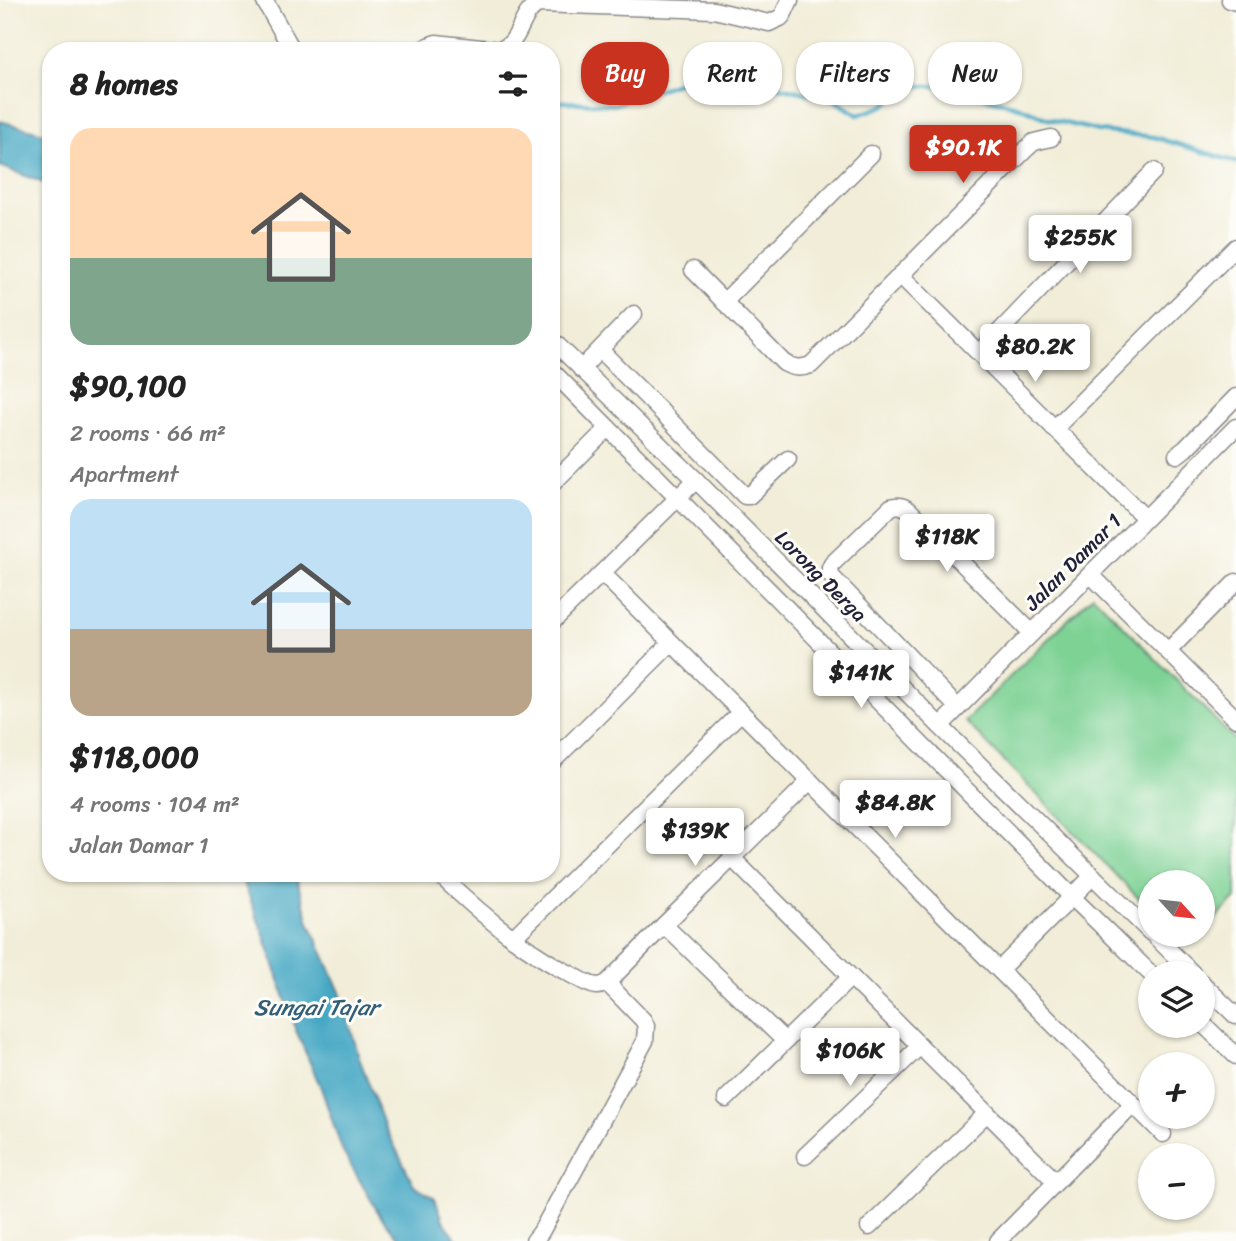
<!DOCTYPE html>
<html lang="en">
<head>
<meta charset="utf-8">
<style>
  body { margin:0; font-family:Sriracha,sans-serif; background:#f6f6f6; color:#222; height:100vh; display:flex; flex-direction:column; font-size:26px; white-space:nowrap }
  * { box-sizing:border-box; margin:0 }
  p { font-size:23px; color:#767676 }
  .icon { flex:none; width:38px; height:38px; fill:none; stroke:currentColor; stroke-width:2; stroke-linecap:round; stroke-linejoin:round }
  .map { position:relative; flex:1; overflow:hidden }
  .drawer { position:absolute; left:42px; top:42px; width:518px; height:840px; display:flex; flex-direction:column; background:#fff; border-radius:28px; box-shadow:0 2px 5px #0004 }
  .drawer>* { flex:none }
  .top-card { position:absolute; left:581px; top:42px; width:550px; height:63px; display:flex; gap:14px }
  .needle { width:46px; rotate:117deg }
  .fabs { position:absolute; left:1138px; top:870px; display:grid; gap:14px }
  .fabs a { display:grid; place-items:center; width:77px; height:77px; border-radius:50%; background:#fff; box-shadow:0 2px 5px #0004; font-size:35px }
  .price { position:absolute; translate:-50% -60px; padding:0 16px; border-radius:7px; background:#fff; color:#222; font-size:23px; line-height:46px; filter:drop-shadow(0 2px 4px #0008) }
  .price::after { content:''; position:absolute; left:50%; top:42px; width:21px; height:16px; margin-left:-10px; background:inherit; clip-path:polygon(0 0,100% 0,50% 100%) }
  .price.on { background:#c8321e; color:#fff }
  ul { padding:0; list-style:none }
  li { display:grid; align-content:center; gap:14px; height:371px; padding:0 28px }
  li span { display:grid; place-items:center; height:217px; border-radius:21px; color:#555 }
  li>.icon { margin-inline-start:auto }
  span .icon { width:126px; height:126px; fill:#fffc; stroke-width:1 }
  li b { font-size:30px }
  h2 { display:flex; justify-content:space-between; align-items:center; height:84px; padding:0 28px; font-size:30px }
  .pill { padding:0 24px; border-radius:28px; background:#fff; box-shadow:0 2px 5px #0004; font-size:24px; line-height:63px }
  .pill.on { background:#c8321e; color:#fff }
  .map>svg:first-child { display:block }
  .green { fill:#7dd294; stroke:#507a68; stroke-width:2 }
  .water { fill:#44a7c4; stroke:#336480; stroke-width:2 }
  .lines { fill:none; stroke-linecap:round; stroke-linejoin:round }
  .stream { stroke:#44a7c4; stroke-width:4.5 }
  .minor-casing { stroke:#8a888a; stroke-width:19 }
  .minor { stroke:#fff; stroke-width:16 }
  .labels { text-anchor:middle; stroke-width:6; stroke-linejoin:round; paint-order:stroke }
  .street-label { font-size:21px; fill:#22223b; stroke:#fdfcf7 }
  .water-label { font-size:23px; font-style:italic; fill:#315e79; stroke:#fdfcf7 }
</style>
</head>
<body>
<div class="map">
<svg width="1236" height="1241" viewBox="0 0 1236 1241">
  <rect width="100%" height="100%" fill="#fdfcf7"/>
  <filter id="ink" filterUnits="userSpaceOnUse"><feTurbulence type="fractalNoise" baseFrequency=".0143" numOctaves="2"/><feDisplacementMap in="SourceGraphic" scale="14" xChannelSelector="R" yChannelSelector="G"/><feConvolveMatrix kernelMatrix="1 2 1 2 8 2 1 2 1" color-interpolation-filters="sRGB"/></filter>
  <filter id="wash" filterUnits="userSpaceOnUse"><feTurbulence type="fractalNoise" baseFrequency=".00686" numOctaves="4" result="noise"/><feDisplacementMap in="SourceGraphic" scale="28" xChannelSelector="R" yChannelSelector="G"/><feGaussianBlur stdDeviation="1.57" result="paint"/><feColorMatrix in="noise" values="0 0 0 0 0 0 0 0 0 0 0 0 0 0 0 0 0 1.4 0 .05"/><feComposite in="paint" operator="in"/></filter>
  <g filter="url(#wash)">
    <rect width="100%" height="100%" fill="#f1edd8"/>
    <path class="green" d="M1093 595 1236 741V898L1202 932V882H1150V910L965 721Z"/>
    <g class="water">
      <path d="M0 121 51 135V186L0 166Z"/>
      <path d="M240 873H296L298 884 309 922 340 992 360 1060 385 1127 414 1185 435 1198 443 1220 458 1241H401L381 1217 343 1152 321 1088 294 1026 265 938Z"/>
    </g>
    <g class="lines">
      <path class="stream" d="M551 101 614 105 677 83 729 76 833 99 858 115 883 106 908 86H941L1020 107 1048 119 1099 131 1154 137 1236 162"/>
    </g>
  </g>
  <g filter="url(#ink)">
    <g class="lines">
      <g class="minor-casing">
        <g id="minor">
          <path d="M264 0 293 51"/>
          <path d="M1230 0 1236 2"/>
          <path d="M423 51 428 46 436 43 499 50C522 43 519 14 538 4L714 10 769 23 780 18 783 15 790 0"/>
          <path d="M693 270 784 363C794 368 800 369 811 365L1025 150 1034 142 1051 138"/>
          <path d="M900 275 1145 518"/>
          <path d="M724 302 871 154"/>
          <path d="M551 339 696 480 940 726 1150 932"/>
          <path d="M600 350 745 496H749L788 459"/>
          <path d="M979 353 1154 171"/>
          <path d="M581 369 634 314"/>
          <path d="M551 370 1072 897 1150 973"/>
          <path d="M1054 429 1236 247"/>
          <path d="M1177 455 1185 449 1236 397"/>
          <path d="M551 485 608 428"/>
          <path d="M602 573 1163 1134"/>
          <path d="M1091 575 1236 719"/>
          <path d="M551 623 696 480"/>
          <path d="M1168 651 1236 582"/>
          <path d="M958 708 831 576 830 568 832 564 891 507C899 504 904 506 910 511L1032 633"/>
          <path d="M940 726 1236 427"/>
          <path d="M551 763 671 643"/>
          <path d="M732 858 1055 1181"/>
          <path d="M438 873C476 910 524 951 572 975 580 979 588 985 597 986 602 986 603 985 607 983L664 925 810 781"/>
          <path d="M664 925 785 1041"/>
          <path d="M1153 934 1192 973"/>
          <path d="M513 938 741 712"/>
          <path d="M999 970 1093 876"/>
          <path d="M1202 983 1236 1016"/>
          <path d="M1202 1023 1236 1056"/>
          <path d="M726 1099 851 977"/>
          <path d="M805 1156 920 1046"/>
          <path d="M869 1227 987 1113"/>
          <path d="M534 1241 541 1232 645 1041 646 1026 643 1020 607 983"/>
          <path d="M998 1241 1133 1104"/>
        </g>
      </g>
      <use href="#minor" class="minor"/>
    </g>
  </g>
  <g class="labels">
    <g class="street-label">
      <text transform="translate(1073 562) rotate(-45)" y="7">Jalan Damar 1</text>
      <text transform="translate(821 576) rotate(45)" y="7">Lorong Derga</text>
    </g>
    <g class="water-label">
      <text x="316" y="1015">Sungai Tajar</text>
    </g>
  </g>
</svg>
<div class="fabs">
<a><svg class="needle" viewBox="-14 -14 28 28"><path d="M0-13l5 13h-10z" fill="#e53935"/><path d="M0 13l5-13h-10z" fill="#767676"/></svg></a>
<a><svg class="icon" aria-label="layers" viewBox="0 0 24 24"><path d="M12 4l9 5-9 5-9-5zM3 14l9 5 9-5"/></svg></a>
<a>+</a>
<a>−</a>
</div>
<b class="price on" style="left:963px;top:185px">$90.1K</b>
<b class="price" style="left:1080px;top:275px">$255K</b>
<b class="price" style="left:1035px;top:384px">$80.2K</b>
<b class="price" style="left:947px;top:574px">$118K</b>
<b class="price" style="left:861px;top:710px">$141K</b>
<b class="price" style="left:895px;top:840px">$84.8K</b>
<b class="price" style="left:695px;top:868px">$139K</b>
<b class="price" style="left:850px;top:1088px">$106K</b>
<div class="top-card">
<a class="pill on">Buy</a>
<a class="pill">Rent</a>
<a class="pill">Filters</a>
<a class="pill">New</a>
</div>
<section class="drawer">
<h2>8 homes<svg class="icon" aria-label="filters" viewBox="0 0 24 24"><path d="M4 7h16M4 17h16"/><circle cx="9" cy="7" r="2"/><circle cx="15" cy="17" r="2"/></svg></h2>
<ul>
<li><span style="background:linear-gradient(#ffd9b3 60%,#7fa58c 0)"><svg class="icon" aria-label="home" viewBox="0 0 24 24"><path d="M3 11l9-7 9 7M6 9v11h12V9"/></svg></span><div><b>$90,100</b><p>2 rooms · 66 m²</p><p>Apartment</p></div></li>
<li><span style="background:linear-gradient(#bfe0f5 60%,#b9a48a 0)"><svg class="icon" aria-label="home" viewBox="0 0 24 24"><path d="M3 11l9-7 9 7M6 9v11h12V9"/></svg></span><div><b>$118,000</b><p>4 rooms · 104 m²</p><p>Jalan Damar 1</p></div></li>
</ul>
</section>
</div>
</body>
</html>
